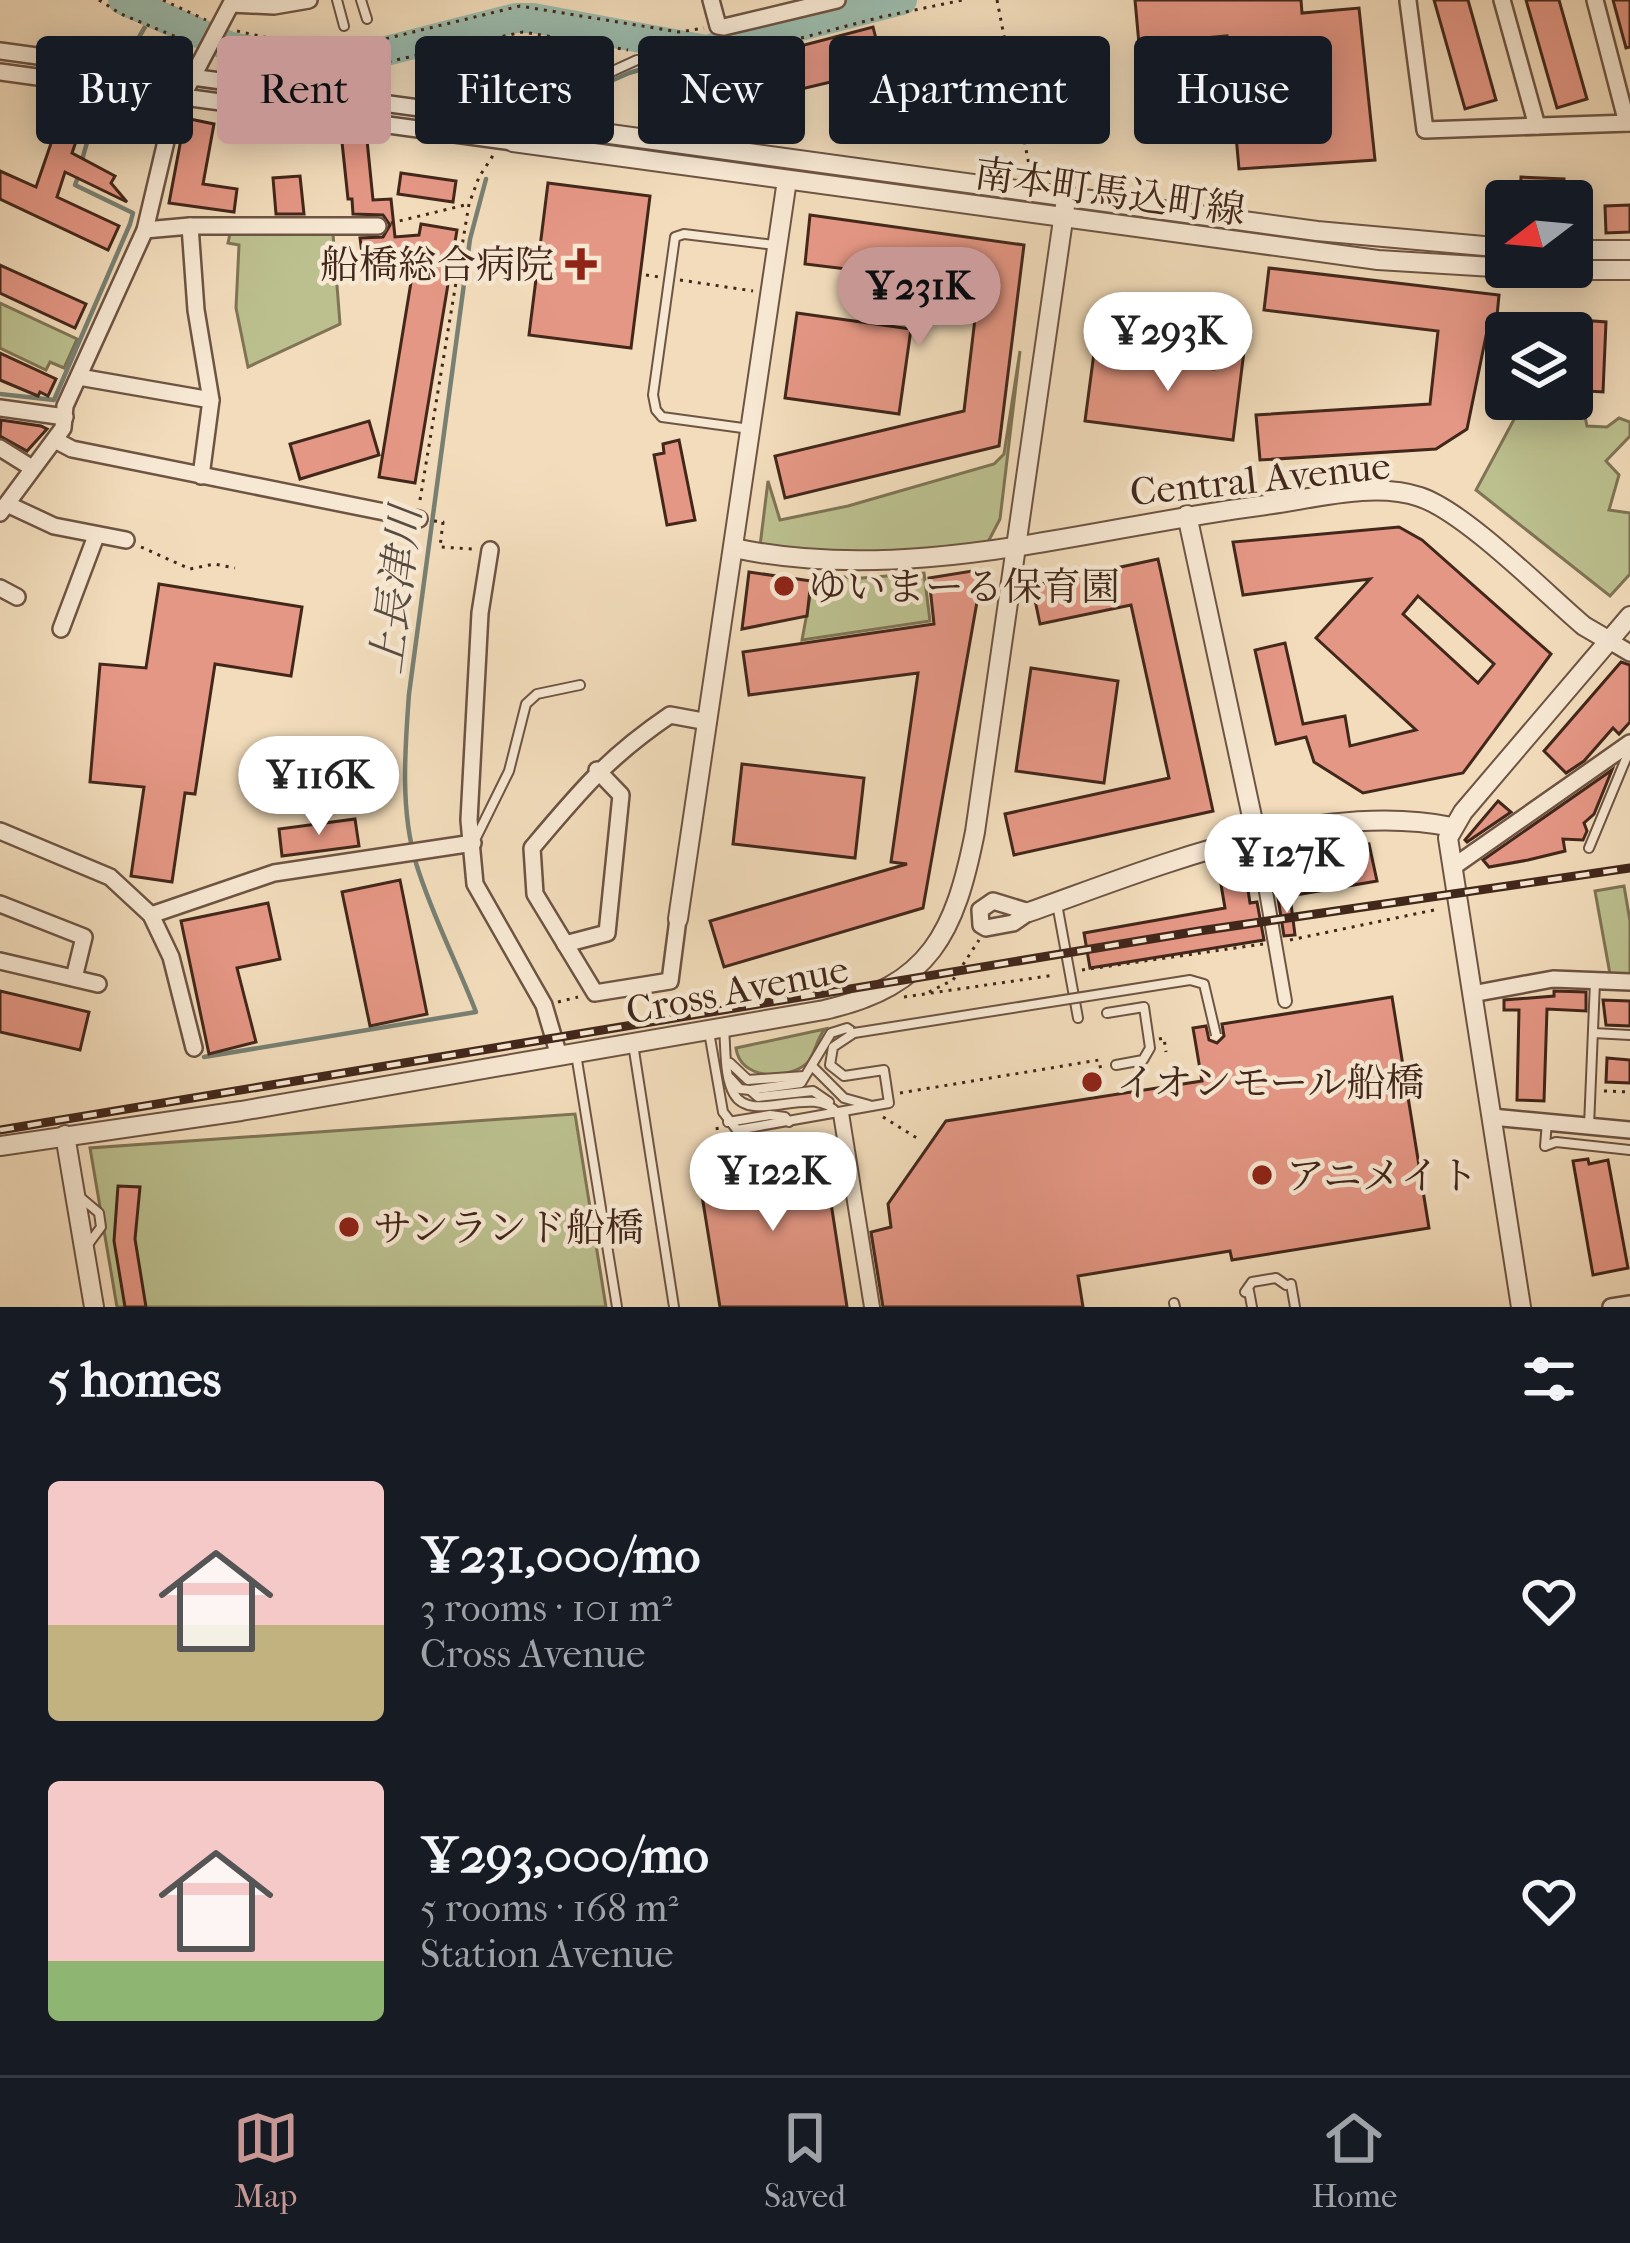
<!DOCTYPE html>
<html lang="en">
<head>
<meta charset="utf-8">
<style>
  body { margin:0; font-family:"IM FELL French Canon","Noto Serif JP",serif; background:#20242c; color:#f1f3f6; height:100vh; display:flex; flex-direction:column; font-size:45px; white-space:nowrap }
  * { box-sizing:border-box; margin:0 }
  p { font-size:39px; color:#9ea1a6 }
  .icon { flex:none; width:66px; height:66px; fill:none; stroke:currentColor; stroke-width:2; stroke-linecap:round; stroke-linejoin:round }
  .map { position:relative; height:1307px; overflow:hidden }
  .sheet { display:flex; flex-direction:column; background:#171b24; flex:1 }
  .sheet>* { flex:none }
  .banner { position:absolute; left:36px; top:36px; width:1560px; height:108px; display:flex; gap:24px }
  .needle { width:78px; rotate:254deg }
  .buttons { position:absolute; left:1485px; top:180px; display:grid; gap:24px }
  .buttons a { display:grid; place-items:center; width:108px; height:108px; border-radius:12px; background:#171b24; box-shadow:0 6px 30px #0003; font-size:60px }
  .price { position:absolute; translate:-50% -102px; padding:0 27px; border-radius:42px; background:#fff; color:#222; font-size:39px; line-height:78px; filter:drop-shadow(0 3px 6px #0008) }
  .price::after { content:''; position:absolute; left:50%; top:72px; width:36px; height:27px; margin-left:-18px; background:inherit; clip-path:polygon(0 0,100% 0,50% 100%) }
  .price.selected { background:#c59692; color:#111 }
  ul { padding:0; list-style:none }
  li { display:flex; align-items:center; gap:36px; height:300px; padding:0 48px }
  li span { display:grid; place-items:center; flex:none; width:336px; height:240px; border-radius:12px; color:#555 }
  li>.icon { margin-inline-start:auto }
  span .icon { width:144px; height:144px; fill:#fffc; stroke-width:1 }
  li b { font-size:51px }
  h2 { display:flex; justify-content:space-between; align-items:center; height:144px; padding:0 48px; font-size:51px }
  .tag { padding:0 42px; border-radius:12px; background:#171b24; box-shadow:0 6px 30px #0003; font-size:42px; line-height:108px }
  .tag.selected { background:#c59692; color:#111 }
  .tabs { display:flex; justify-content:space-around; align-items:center; height:168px; border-top:3px solid #363941; background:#171b24; font-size:33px; color:#9ea1a6 }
  .tabs a { display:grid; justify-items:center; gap:6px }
  .tabs .selected { color:#c59692 }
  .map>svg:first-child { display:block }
  .green { fill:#bcc08f; stroke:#7f7455; stroke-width:3 }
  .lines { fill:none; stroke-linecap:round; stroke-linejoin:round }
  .stream { stroke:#788073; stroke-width:4.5 }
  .river { stroke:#9cbcad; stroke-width:30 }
  .building { fill:#e59785; stroke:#42271b; stroke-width:3; fill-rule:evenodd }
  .service-casing { stroke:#6e5443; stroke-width:12 }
  .pedestrian-casing { stroke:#6e5443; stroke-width:16 }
  .minor-casing { stroke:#6e5443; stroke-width:20 }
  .tertiary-casing { stroke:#6e5443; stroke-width:22 }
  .path { stroke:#42271b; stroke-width:3; stroke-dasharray:3 6; stroke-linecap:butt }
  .service { stroke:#f7e8d3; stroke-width:8 }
  .pedestrian { stroke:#f7e8d3; stroke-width:12 }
  .minor { stroke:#f7e8d3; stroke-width:15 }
  .tertiary { stroke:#f7e8d3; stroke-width:18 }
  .rail-casing { stroke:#42271b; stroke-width:9 }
  .rail { stroke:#f7e8d3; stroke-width:4.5; stroke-dasharray:14; stroke-linecap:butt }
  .service-bridge-casing { stroke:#6e5443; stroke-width:12; stroke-linecap:butt }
  .service-bridge { stroke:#f7e8d3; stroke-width:8 }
  .poi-dot { fill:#8f2418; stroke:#f7e8d3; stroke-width:4.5 }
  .labels { text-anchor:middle; stroke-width:9; stroke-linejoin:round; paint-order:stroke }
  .street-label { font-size:39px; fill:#42271b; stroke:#f7e8d3 }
  .poi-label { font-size:39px; fill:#42271b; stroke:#f7e8d3; text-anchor:start }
  .water-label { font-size:42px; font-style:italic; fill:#584c40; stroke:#f7e8d3 }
</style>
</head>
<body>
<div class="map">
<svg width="1630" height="1307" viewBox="0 0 1630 1307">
  <rect width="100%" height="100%" fill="#f2dcbb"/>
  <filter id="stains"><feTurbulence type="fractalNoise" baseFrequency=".00167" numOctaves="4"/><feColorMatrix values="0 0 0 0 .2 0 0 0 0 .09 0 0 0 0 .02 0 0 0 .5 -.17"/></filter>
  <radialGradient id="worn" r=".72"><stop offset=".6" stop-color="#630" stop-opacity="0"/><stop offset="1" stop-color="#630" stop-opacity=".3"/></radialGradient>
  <g class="green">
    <path d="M231 229 333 234 340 324 248 367 236 308 239 245 228 243Z"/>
    <path d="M0 303 77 339 64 368 50 362 46 370 0 348Z"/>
    <path d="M1020 351 1000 519 988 542 864 556 760 546 768 481 780 520 848 506 994 464 1004 454Z"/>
    <path d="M1581 398 1587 426 1607 427 1619 418 1630 422V436L1606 461 1619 475 1609 510 1630 513V574L1610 596 1476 490 1525 399Z"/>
    <path d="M924 573 930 621 802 640 814 575 862 578Z"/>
    <path d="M1624 886 1630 921V975L1610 974 1595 891Z"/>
    <path d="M825 1029C816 1039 815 1055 807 1063 789 1080 740 1081 736 1048Z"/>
    <path d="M575 1114 606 1307H117L90 1148Z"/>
  </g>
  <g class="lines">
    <g class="stream">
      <path d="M125 61 152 15"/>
      <path d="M568 100 629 73 706 50"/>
      <path d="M82 160 96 111 107 92"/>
      <path d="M0 394 54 400 130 224 133 213 75 185 78 177"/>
      <path d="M204 1057 476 1012C457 963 431 913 416 863 400 809 405 749 409 694L470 239 486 179"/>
    </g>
    <path class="river" d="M123 0 231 47 305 61 339 63 516 18H533L706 50 902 0"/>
  </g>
  <g class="building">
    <path d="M1135 0H1301L1302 13 1359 8 1375 160 1239 169 1227 36 1139 44Z"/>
    <path d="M1434 0H1468L1496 100 1465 109Z"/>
    <path d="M1526 0H1559L1587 99 1557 108Z"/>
    <path d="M1613 0H1630V47L1626 48Z"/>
    <path d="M873 27 899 128 858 138 843 79 772 96 762 56Z"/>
    <path d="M185 118 214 124 203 184 237 189 234 212 169 203Z"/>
    <path d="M58 123 80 130 72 153 115 176 111 183 127 202 65 172 57 197 119 226 108 250 0 199V171L36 187Z"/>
    <path d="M367 140 373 200 391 199 395 237 419 235 421 224 457 230 415 483 379 477 413 270 365 276 360 238 383 237 390 225 383 215 353 214 352 199H348L342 142Z"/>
    <path d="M401 173 456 181 453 202 398 194Z"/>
    <path d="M300 176 304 214H276L273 178Z"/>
    <path d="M1521 177 1564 179 1563 201H1520Z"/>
    <path d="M548 183 650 196 631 348 529 335Z"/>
    <path d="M1630 205V232L1606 233 1605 206Z"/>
    <path d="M810 215 1024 245 999 446 785 498 775 456 964 411 979 285 805 264Z"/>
    <path d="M0 265 86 304 75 328 0 293Z"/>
    <path d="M1269 268 1499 295 1495 337 1486 336 1467 429 1436 449 1260 460 1256 415 1430 404 1438 331 1264 310Z"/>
    <path d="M797 313 911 329 899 414 785 398Z"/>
    <path d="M1540 317 1606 322 1603 392 1572 390V333H1528Z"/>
    <path d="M1218 340 1245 343 1233 440 1085 421 1094 353 1214 369Z"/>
    <path d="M0 353 56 379 48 396 40 392 38 396 0 380Z"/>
    <path d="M1 420 41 426 47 429 27 451 0 436Z"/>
    <path d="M369 421 379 455 300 479 290 444Z"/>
    <path d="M679 440 695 520 667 525 654 455 664 453 663 444Z"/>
    <path d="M1399 527 1422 540 1551 654 1463 773 1363 793 1314 762 1306 737 1276 744 1255 650 1285 643 1303 724 1345 716 1350 746 1416 730 1316 638 1370 579 1243 595 1233 542ZM1418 596 1494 664 1478 683 1403 614Z"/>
    <path d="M1158 559 1213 811 1014 855 1005 814 1169 778 1131 605 1040 624 1032 586Z"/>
    <path d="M972 571 984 584 977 602 923 908 724 967 710 921 907 864 891 862 918 673 749 695 743 652 934 624 929 578Z"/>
    <path d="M749 572 811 581 807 616 742 629Z"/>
    <path d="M159 584 302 607 291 676 215 664 195 794 185 793 172 882 131 876 144 787 90 782 100 664 146 668Z"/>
    <path d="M1621 662 1630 665V722L1619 734 1613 728 1584 761 1566 773 1544 751Z"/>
    <path d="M1031 668 1118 681 1104 783 1016 771Z"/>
    <path d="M742 764 864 778 855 858 733 844Z"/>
    <path d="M1612 770 1594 814 1584 823 1587 831 1583 840 1563 839 1565 851 1528 860 1489 867 1483 860Z"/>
    <path d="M1498 801 1511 812 1467 842 1465 840Z"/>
    <path d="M355 819 359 846 282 856 279 829Z"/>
    <path d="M1369 844 1377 881 1290 896 1283 859Z"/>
    <path d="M1244 863 1250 903 1257 902 1264 940 1090 968 1084 933 1225 908 1218 867Z"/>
    <path d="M400 880 427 1014 370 1026 342 892Z"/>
    <path d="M1290 896 1295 935 1284 936 1278 898Z"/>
    <path d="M268 903 280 959 237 968 256 1042 209 1054 181 921Z"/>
    <path d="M0 991 89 1012 80 1050 0 1032Z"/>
    <path d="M1554 991 1586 992V1011L1547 1009 1544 1101 1517 1100 1519 1010H1504V1000L1554 996Z"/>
    <path d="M1392 997 1429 1228 1232 1260 1230 1251 1078 1276 1083 1307H883L871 1232 891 1227 888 1204 946 1121 1202 1081 1193 1028 1206 1026 1209 1040 1217 1043 1224 1036 1222 1024Z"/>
    <path d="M1603 1000 1630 1001V1026L1606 1025Z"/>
    <path d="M1607 1058 1630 1060V1083L1606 1082Z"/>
    <path d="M823 1151 847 1307H720L698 1171Z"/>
    <path d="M1588 1159 1589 1164 1608 1160 1628 1268 1593 1275 1573 1161Z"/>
    <path d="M118 1186 140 1187 135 1239 146 1307H125L114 1241Z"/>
  </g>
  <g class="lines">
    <g class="service-casing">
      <g id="service">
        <path d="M337 0 344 26"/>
        <path d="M361 0 367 19"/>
        <path d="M540 124 543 103 637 60"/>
        <path d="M750 429 662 417 656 410 653 395 675 237 684 234 775 245"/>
        <path d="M474 842 509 771 526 704 537 694 580 685"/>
        <path d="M1589 848 1630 749"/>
        <path d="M1057 904 1078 1018"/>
        <path d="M1107 1013 1144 1007 1150 1048 1143 1060 1116 1065"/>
        <path d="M724 1029C726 1049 724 1077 734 1094 752 1126 815 1082 838 1114L869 1307"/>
        <path d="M709 1032 723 1112 737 1130 889 1103 884 1070 844 1076 830 1065 833 1047 854 1033"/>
        <path d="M1593 1033 1630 1035"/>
        <path d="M633 1044 674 1307"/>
        <path d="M576 1054 617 1307"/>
        <path d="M730 1063 748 1080 804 1076"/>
        <path d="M813 1067 844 1098 869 1105"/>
        <path d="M730 1078 740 1089 750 1090 758 1097 813 1091 829 1102"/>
        <path d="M750 1090 801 1083 831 1033 847 1028 854 1033"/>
        <path d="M844 1113 875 1307"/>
        <path d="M728 1122 770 1115 785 1117 789 1122"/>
        <path d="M1547 1122 1545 1146 1556 1142 1630 1150"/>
        <path d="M1589 1126 1595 982"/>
        <path d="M80 1197 99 1213 101 1227 87 1246"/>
        <path d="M1291 1284 1295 1307"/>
        <path d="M1249 1291 1252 1307"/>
        <path d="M1245 1292 1252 1282 1276 1278 1286 1285"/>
        <path d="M1174 1303 1175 1307"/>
      </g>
    </g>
    <g class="pedestrian-casing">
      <path id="pedestrian" d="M1257 840 1285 1001"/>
    </g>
    <g class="minor-casing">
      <g id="minor">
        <path d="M711 0 718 26 724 27 837 0"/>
        <path d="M1502 0 1537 126"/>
        <path d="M1595 0 1627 123"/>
        <path d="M1408 1 1425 130 1630 123"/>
        <path d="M0 51 515 121"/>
        <path d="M0 72 513 142"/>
        <path d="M190 226H378"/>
        <path d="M145 230 190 226 196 310 211 400 201 476"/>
        <path d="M79 377 211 400"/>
        <path d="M0 408 65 417"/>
        <path d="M55 440 72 449 419 519"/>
        <path d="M0 448 32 468"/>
        <path d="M9 505 54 526 126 540"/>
        <path d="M0 513 63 428 65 406 145 230 172 116 231 4 274 6 309 0"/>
        <path d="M490 550 480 613 469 820 475 884 544 1005 559 1056"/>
        <path d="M0 588 17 597"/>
        <path d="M61 629 96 536"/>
        <path d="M1608 640 1630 653"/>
        <path d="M0 831 110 877 151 915 171 957 194 1048"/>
        <path d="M1453 867 1630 743"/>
        <path d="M993 901 1029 912 1013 923 986 928 981 925 980 910Z"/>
        <path d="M0 904 84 937 74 978"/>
        <path d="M151 915 274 873 473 843"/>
        <path d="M678 919 670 981 595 993 535 894 532 848C580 791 608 757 670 715L708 722"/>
        <path d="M565 944 607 933 621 795 597 770"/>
        <path d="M0 961 98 984"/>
        <path d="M1472 994 1553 979 1630 982"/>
        <path d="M1492 1117 1630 1130"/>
        <path d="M1611 1307 1630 1304"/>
      </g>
    </g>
    <g class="tertiary-casing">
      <g id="tertiary">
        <path d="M515 121 1317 231 1506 248"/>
        <path d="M513 142 1378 260 1543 270H1630"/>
        <path d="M1572 250H1630"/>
        <path d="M1187 515 1257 840"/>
        <path d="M734 548C909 586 1091 527 1266 505 1313 499 1373 481 1420 497 1465 512 1544 592 1584 626L1608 640"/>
        <path d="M1029 912C1156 867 1316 799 1452 827"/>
        <path d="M678 919 787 180"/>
        <path d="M65 1135 94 1307"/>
        <path d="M0 1146 241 1111 824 1010C931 986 955 932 975 832L1066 199"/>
        <path d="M1521 1307 1448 838 1463 812 1630 616"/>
      </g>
    </g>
    <g class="path">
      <path d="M99 0 121 14 191 43"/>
      <path d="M163 0 206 20"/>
      <path d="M997 0 1031 175"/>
      <path d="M237 31 331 52 520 6 679 32 704 28"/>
      <path d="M220 61 323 76 523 32 628 50"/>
      <path d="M647 68 656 76 881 17 963 0"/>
      <path d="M391 223 469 204"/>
      <path d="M646 275 659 277"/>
      <path d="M680 280 753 291"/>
      <path d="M420 500 469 204 479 177 494 154"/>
      <path d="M434 521 443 522 440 547 473 549"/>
      <path d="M141 547 190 569 214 564 235 568"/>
      <path d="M1290 940 1439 909"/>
      <path d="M1082 970 1263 944"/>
      <path d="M929 992 953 980 979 940"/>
      <path d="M904 997 1055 975"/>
      <path d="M558 1002 578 997"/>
      <path d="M1159 1039 1164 1038 1166 1052"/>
      <path d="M1604 1091 1630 1092"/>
      <path d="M900 1093 1099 1060 1102 1076"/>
      <path d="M883 1117 920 1140"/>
      <path d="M717 1127 719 1144 734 1141"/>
    </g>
    <use href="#service" class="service"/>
    <use href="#pedestrian" class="pedestrian"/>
    <use href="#minor" class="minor"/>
    <use href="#tertiary" class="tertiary"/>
    <g class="rail-casing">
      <path id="rail" d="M0 1130 1199 931 1630 868"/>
    </g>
    <use href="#rail" class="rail"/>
    <g class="service-bridge-casing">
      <path id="service-bridge" d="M854 1033 1190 980 1204 984 1216 1035"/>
    </g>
    <use href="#service-bridge" class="service-bridge"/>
  </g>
  <g class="poi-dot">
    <path d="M575 246h12v12h12v12h-12v12h-12v-12h-12v-12h12z"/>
    <circle cx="784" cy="586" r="12"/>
    <circle cx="1092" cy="1082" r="12"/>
    <circle cx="1262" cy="1175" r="12"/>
    <circle cx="349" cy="1227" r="12"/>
  </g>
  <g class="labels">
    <g class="street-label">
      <text transform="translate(1110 191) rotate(8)" y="14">南本町馬込町線</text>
      <text transform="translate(1260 478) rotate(-6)" y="14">Central Avenue</text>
      <text transform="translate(737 989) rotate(-11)" y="14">Cross Avenue</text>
    </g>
    <g class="poi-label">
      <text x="554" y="278" text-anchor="end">船橋総合病院</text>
      <text x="808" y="600">ゆいまーる保育園</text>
      <text x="1116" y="1096">イオンモール船橋</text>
      <text x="1286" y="1189">アニメイト</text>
      <text x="373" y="1241">サンランド船橋</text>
    </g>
    <g class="water-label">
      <text transform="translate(395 590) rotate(-83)" y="15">上長津川</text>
    </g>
  </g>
  <rect width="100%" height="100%" filter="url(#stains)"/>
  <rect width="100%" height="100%" fill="url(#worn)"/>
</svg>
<div class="buttons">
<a><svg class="needle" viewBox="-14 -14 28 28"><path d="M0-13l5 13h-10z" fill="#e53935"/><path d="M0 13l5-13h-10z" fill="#9ea1a6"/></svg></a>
<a><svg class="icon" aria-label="layers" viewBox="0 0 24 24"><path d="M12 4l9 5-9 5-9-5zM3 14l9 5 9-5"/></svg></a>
</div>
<b class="price selected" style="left:919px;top:349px">¥231K</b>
<b class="price" style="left:1168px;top:394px">¥293K</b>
<b class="price" style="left:319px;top:838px">¥116K</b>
<b class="price" style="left:1287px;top:916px">¥127K</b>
<b class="price" style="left:773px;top:1234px">¥122K</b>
<div class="banner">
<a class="tag">Buy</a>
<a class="tag selected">Rent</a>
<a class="tag">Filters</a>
<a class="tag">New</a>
<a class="tag">Apartment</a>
<a class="tag">House</a>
</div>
</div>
<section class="sheet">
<h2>5 homes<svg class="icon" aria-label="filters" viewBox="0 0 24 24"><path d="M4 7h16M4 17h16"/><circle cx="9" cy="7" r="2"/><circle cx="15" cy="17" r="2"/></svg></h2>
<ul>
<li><span style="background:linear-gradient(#f6c9c9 60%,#c2b280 0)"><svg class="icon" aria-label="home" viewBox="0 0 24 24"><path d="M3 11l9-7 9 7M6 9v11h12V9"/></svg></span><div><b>¥231,000/mo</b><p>3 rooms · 101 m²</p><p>Cross Avenue</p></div><svg class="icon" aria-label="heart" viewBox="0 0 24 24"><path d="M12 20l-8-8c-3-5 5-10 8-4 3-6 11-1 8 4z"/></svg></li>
<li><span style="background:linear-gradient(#f6c9c9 75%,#8fb573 0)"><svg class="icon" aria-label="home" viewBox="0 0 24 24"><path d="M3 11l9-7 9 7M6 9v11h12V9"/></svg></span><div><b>¥293,000/mo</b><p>5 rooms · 168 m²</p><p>Station Avenue</p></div><svg class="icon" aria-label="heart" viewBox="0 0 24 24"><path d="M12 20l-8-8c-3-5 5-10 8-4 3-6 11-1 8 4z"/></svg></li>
</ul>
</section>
<nav class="tabs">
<a class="selected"><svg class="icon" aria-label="map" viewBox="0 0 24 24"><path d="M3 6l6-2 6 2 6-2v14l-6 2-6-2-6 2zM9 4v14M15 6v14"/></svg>Map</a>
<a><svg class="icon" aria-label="saved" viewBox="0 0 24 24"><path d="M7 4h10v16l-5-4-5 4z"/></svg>Saved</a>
<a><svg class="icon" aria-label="home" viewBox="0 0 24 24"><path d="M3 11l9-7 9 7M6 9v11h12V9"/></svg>Home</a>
</nav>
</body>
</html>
